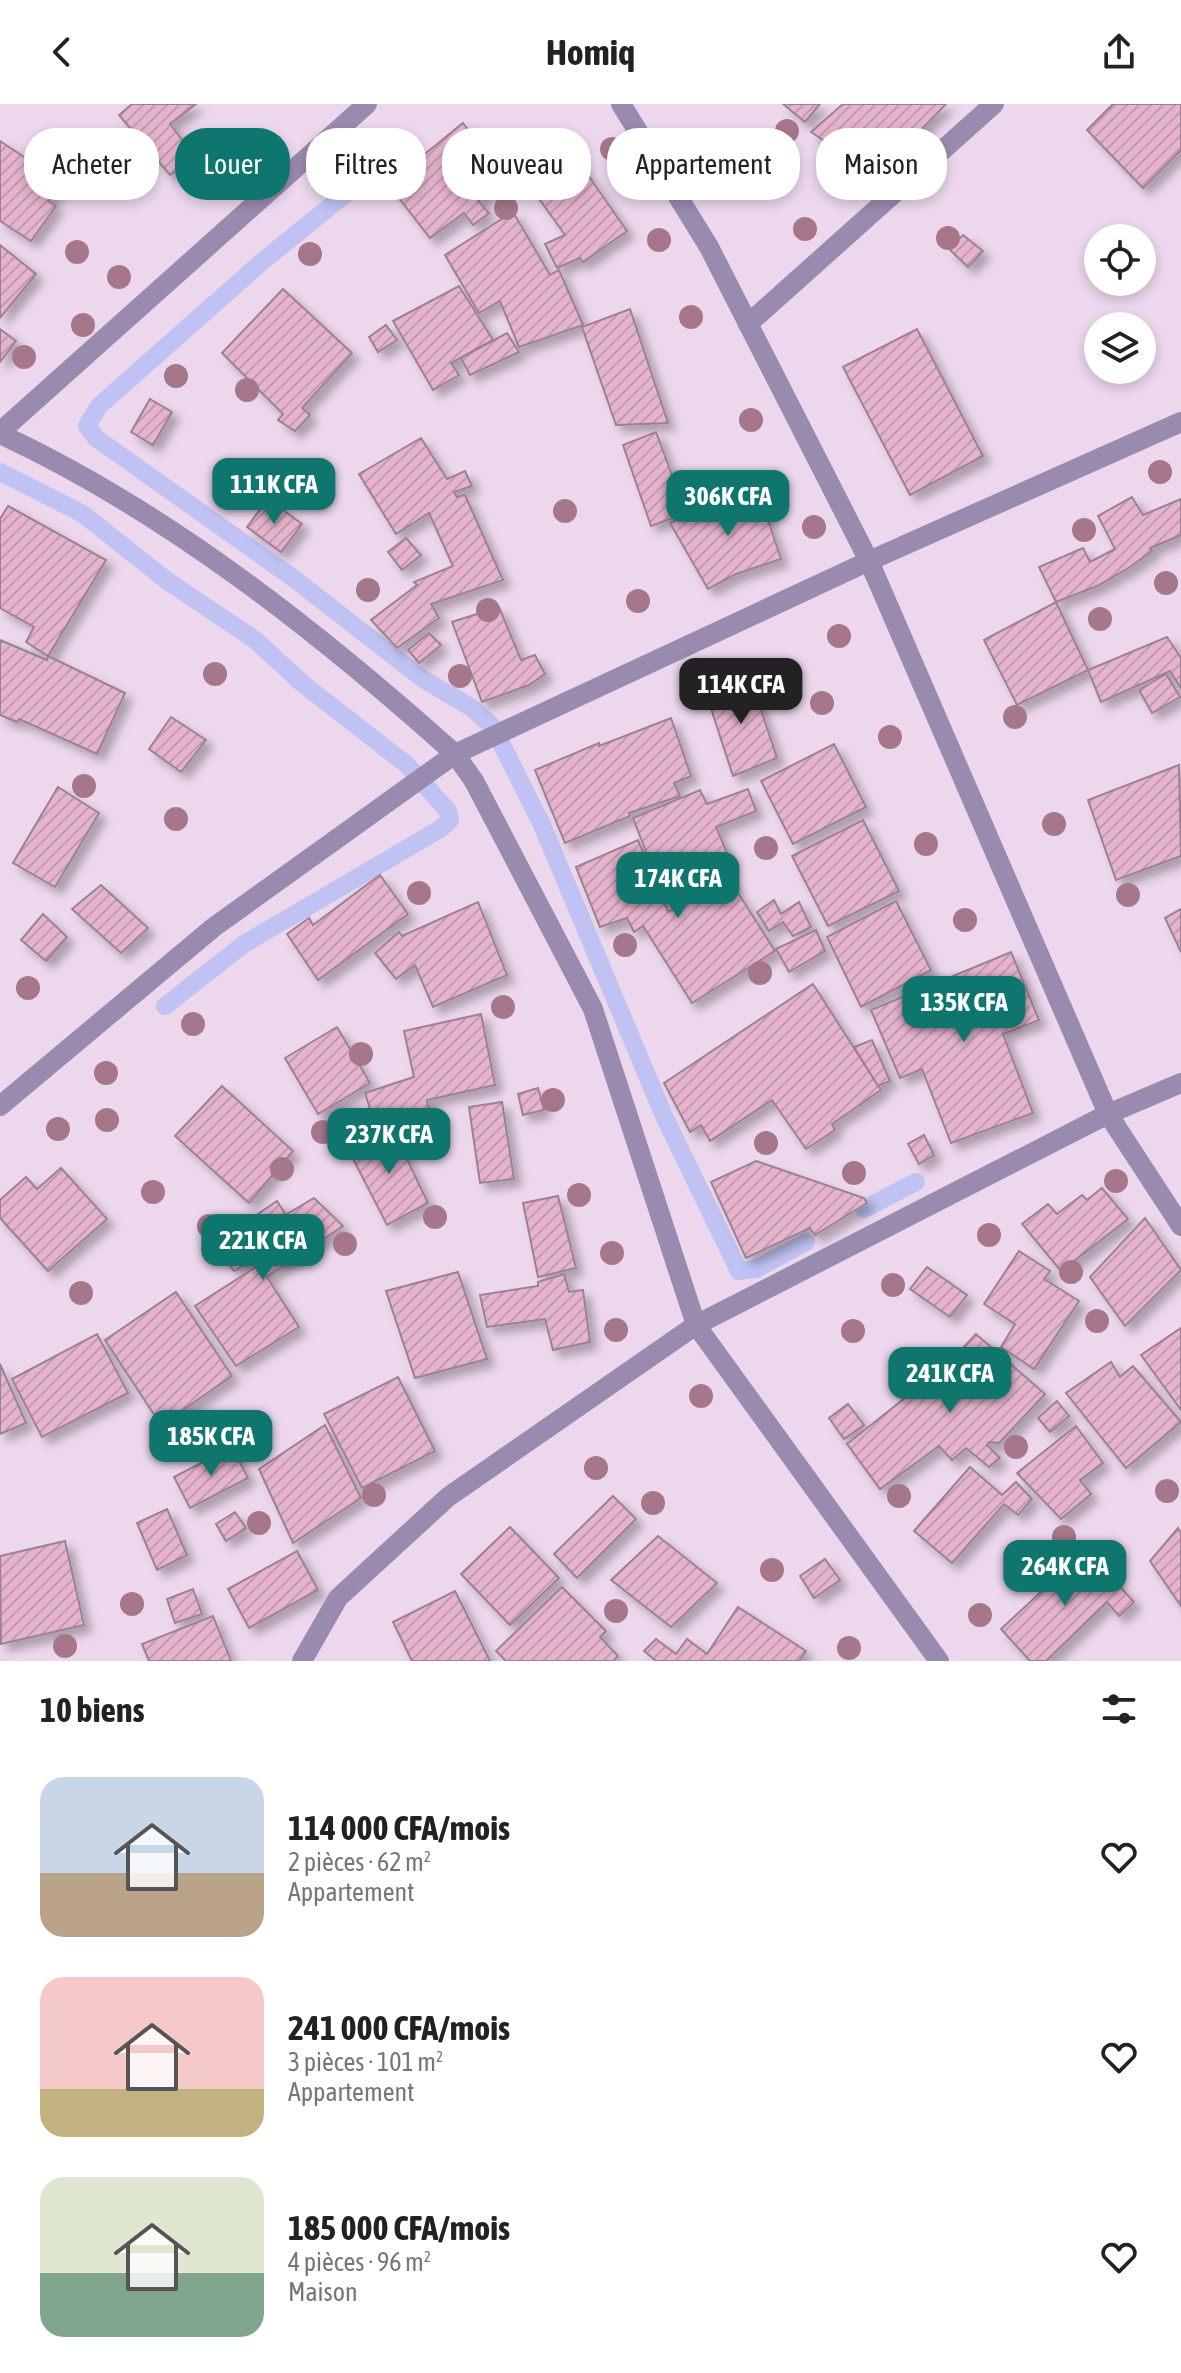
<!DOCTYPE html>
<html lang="fr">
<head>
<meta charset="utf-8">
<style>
  body { margin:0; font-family:"Asap Condensed",sans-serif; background:#f2f2f2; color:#222; height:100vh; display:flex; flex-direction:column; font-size:30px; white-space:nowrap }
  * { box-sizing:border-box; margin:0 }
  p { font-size:26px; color:#767676 }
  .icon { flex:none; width:44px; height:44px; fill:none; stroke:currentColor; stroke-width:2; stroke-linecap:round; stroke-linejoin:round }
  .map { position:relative; height:1557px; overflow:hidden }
  .sheet { display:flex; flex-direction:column; background:#fff; flex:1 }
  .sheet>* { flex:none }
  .guide { position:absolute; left:24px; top:24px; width:1134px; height:72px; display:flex; gap:16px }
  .controls { position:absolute; left:1084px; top:120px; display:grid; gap:16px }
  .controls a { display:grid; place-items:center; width:72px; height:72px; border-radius:50%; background:#fff; box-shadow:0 4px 12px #0003; font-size:40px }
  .price { position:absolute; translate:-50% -68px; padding:0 18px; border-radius:16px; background:#0f766e; color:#fff; font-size:26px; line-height:52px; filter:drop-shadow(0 2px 4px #0008) }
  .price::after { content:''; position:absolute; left:50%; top:48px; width:24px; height:18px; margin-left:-12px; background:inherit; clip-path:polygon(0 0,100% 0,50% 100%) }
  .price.on { background:#222; color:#fff }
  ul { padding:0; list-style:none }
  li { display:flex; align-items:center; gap:24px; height:200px; padding:0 40px }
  li span { display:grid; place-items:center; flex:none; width:224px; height:160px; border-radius:24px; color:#555 }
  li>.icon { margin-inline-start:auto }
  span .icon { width:96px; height:96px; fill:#fffc; stroke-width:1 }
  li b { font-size:34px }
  h2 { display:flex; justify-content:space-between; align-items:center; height:96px; padding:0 40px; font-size:34px }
  .tag { padding:0 28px; border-radius:32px; background:#fff; box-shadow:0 4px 12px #0003; font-size:28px; line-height:72px }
  .tag.on { background:#0f766e; color:#fff }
  header { display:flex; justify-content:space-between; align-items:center; height:104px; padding:0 40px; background:#fff; font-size:36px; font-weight:700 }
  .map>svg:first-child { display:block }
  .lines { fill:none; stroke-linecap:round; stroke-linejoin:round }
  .stream { stroke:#bfc2f2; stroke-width:18 }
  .building { fill:url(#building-hatch); stroke:#9c8290; stroke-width:2; filter:url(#shadow) }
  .street { stroke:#998aaf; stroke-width:20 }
  .tree { fill:#a6778b }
</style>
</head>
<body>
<header><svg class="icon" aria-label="back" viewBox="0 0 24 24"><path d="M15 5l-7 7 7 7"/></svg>Homiq<svg class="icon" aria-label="share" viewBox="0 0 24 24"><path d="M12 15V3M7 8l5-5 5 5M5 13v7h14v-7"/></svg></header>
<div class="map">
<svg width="1181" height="1557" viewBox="0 0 1181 1557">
  <defs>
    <pattern id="building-hatch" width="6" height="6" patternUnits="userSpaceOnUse" patternTransform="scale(2)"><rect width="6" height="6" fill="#e5b3cd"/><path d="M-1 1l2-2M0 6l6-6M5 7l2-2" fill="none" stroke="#c499b0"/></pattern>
    <filter id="shadow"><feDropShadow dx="7" dy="7" stdDeviation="4" flood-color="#0004"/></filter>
  </defs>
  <rect width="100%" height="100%" fill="#ecd7ed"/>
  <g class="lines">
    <g class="stream">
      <path d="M353 84 264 156 99 302 87 322 96 334 293 474 423 575 472 604 493 623 542 721 664 1012 739 1167 756 1165 806 1138"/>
      <path d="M0 368 83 410 166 476 254 535 303 580 406 660 448 707 450 716 440 725 244 840 165 902"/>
      <path d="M864 1105 916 1078"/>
    </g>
  </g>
  <g class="building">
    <path d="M132 0H196L170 20 196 54 170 71 119 11Z"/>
    <path d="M783 0H820L805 18Z"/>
    <path d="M843 0H946L876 72 811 28Z"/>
    <path d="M1113 0H1181V46L1143 84 1087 26Z"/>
    <path d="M463 19 505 73 478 97 489 109 473 121 464 109 430 134 388 80Z"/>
    <path d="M0 37 62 78 48 97 56 102 31 137 0 117Z"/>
    <path d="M576 54 627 127 583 158 580 154 557 164 545 140 565 131 530 82Z"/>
    <path d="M513 108 550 171 559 166 583 221 519 243 500 197 479 209 445 151Z"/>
    <path d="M963 131 983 147 968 163 949 145Z"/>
    <path d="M0 141 36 170 0 214Z"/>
    <path d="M459 182 493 236 451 259 459 271 433 286 393 217Z"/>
    <path d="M283 185 352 249 302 304 310 311 295 327 278 316 283 310 222 249Z"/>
    <path d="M630 205 668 319 616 321 582 223Z"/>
    <path d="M386 221 397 236 378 248 369 233Z"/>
    <path d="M0 225 16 237 0 258Z"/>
    <path d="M917 225 983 352 910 391 843 263Z"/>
    <path d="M507 229 519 248 470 271 461 254Z"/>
    <path d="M150 295 172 308 153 341 131 328Z"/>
    <path d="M656 328 686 409 651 422 623 341Z"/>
    <path d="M421 334 447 375 465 367 472 382 454 388 457 393 465 391 503 476 431 500 439 514 397 544 371 516 417 481 414 478 453 462 429 409 396 430 359 370Z"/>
    <path d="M758 386 781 455 736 470 708 485 670 419 698 405Z"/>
    <path d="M1132 393 1143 411 1181 395V431L1150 444 1152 447 1130 463 1097 482 1056 498 1039 463 1083 444 1090 458 1115 445 1098 412Z"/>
    <path d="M268 395 302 420 281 448 247 423Z"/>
    <path d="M8 402 106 456 48 552 26 538 34 523 0 504V415Z"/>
    <path d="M406 434 421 451 402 466 388 448Z"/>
    <path d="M1056 498 1088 566 1017 601 984 536Z"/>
    <path d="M499 503 521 556 535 551 545 570 529 581 482 598 452 518Z"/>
    <path d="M429 529 441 541 419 559 408 546Z"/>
    <path d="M1167 533 1181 554V584L1170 567 1101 598 1088 566Z"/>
    <path d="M0 536 47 556 48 552 125 589 97 650 19 615 17 618 0 611Z"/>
    <path d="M1166 570 1180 593 1152 609 1139 586Z"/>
    <path d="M750 573 777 654 733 672 706 589Z"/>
    <path d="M171 613 206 636 181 668 149 645Z"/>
    <path d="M671 614 691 672 674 679 680 692 629 709 630 712 565 739 535 666 599 639V642Z"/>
    <path d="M834 640 866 703 793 740 761 677Z"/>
    <path d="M1179 661 1181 752 1116 776 1088 696Z"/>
    <path d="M58 683 99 709 55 783 13 759Z"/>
    <path d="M748 685 756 707 716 723 730 756 667 786 650 758 633 714 700 686 707 700Z"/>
    <path d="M863 716 899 787 828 822 792 752Z"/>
    <path d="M638 736 668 808 728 773 775 847 692 899 643 822 634 828 627 814 600 823 576 763Z"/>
    <path d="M380 771 408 810 318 876 287 830 309 814 313 821Z"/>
    <path d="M101 781 148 824 121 849 72 805Z"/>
    <path d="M774 796 781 810 799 798 811 823 793 832 783 818 769 827 757 808Z"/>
    <path d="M896 797 931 866 861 903 827 833Z"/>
    <path d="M478 798 507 871 433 903 415 861 396 875 375 849 399 828 402 832Z"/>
    <path d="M1181 805V848L1165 814Z"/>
    <path d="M43 810 67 833 46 857 21 836Z"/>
    <path d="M816 826 825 847 789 868 776 845Z"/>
    <path d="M1011 848 1039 916 1003 930 1033 1009 951 1039 922 965 900 974 871 906Z"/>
    <path d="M813 880 881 986 832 1020 835 1026 806 1045 772 996 710 1037 701 1021 690 1028 664 979Z"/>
    <path d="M481 910 495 981 427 996 428 1005 376 1024 365 989 414 973 404 927Z"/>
    <path d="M337 923 370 979 318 1010 285 954Z"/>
    <path d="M872 936 890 977 878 982 854 943Z"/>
    <path d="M222 982 293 1047 249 1099 175 1032Z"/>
    <path d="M538 984 544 1006 523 1011 518 990Z"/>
    <path d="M502 998 514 1075 480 1079 469 1003Z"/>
    <path d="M392 1024 428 1099 387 1121 348 1045Z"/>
    <path d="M924 1031 934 1051 919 1060 908 1040Z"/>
    <path d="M756 1057 864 1094 867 1099 815 1131 810 1124 746 1154 711 1078Z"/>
    <path d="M61 1064 107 1115 48 1167 0 1114V1096L26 1073 37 1085Z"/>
    <path d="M1102 1084 1128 1115 1061 1167 1022 1120 1048 1100 1057 1110 1082 1091 1087 1096Z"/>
    <path d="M558 1092 576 1164 538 1173 523 1099Z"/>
    <path d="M314 1094 343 1122 267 1173 299 1223 236 1262 195 1202 259 1161 254 1155 234 1167 221 1149Z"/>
    <path d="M277 1097 286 1111 238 1139 230 1129Z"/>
    <path d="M1145 1114 1181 1166 1125 1222 1090 1173Z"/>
    <path d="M1019 1147 1050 1167 1044 1175 1079 1197 1034 1265 1001 1243 1015 1220 984 1200Z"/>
    <path d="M927 1163 967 1191 950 1213 910 1185Z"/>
    <path d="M458 1168 487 1255 415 1274 386 1187Z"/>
    <path d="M564 1170 569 1188 583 1186 590 1238 553 1246 545 1215 487 1223 480 1191 538 1182V1178Z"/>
    <path d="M176 1188 232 1272 161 1321 105 1236Z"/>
    <path d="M1181 1224V1306L1141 1251Z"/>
    <path d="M97 1230 128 1289 42 1333 12 1275Z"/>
    <path d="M976 1230 1045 1290 999 1339 989 1338 987 1341 1000 1354 989 1363 966 1344 952 1356 939 1342 880 1385 847 1340 915 1286 918 1292Z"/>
    <path d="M1111 1258 1120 1273 1133 1262 1181 1318 1126 1364 1066 1289Z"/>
    <path d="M0 1260 26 1319 0 1330Z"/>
    <path d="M398 1273 435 1347 362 1384 324 1310Z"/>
    <path d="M1057 1297 1069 1312 1050 1328 1038 1314Z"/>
    <path d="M848 1300 864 1321 844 1335 829 1314Z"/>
    <path d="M325 1321 361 1394 293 1439 259 1365Z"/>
    <path d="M1076 1322 1103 1359 1080 1376 1091 1390 1061 1415 1017 1369Z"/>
    <path d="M232 1343 248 1374 190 1404 174 1373Z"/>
    <path d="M970 1363 1002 1391 1016 1378 1032 1395 1018 1411 1004 1400 952 1459 914 1427Z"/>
    <path d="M613 1392 636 1415 577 1474 554 1450Z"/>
    <path d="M167 1405 187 1451 157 1466 137 1419Z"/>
    <path d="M235 1408 246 1424 226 1437 216 1420Z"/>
    <path d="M510 1423 559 1474 510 1521 461 1470Z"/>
    <path d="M1178 1424 1181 1429V1502L1150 1457Z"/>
    <path d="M658 1432 717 1479 671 1523 611 1476Z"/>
    <path d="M65 1437 84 1521 1 1540 0 1452Z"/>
    <path d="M1041 1438 1051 1450 1034 1469 1024 1460Z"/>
    <path d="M1086 1446 1134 1498 1119 1512 1107 1498 1046 1557H1030L1001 1525Z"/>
    <path d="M297 1447 318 1486 249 1524 228 1485Z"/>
    <path d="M825 1455 840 1476 814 1494 800 1472Z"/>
    <path d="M562 1483 606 1527 600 1533 618 1552 613 1557H506L496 1547Z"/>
    <path d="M193 1485 202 1510 175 1519 167 1495Z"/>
    <path d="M455 1487 490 1557H412L393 1518Z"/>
    <path d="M738 1503 806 1547 799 1557H656L644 1547 656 1535 676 1550 687 1535 707 1550Z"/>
    <path d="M213 1512 231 1557H149L142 1540Z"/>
  </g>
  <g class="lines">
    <g class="street">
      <path d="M621 0 709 143 869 457 1108 1010 1181 1122"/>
      <path d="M748 220 994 0"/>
      <path d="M0 328 367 0"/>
      <path d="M0 330C166 407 320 529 455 650L474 677 593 905 696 1221 939 1557"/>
      <path d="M0 1002 214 823 455 650 869 457 1181 318"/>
      <path d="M302 1557 338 1494 448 1393 696 1221 1108 1010 1181 979"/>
    </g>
  </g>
  <g class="tree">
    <circle cx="787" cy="27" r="12"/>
    <circle cx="612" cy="45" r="12"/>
    <circle cx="398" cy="64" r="12"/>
    <circle cx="506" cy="104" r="12"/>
    <circle cx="805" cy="125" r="12"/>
    <circle cx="948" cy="134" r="12"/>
    <circle cx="659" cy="136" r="12"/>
    <circle cx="77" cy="148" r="12"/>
    <circle cx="310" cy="150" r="12"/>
    <circle cx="119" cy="173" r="12"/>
    <circle cx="691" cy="213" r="12"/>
    <circle cx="83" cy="221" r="12"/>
    <circle cx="24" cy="253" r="12"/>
    <circle cx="176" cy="272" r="12"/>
    <circle cx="247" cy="286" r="12"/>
    <circle cx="751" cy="316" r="12"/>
    <circle cx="1160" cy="368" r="12"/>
    <circle cx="730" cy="388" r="12"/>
    <circle cx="565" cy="407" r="12"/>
    <circle cx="814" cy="423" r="12"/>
    <circle cx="1084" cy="426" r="12"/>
    <circle cx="1166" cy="479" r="12"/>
    <circle cx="368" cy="486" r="12"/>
    <circle cx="638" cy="497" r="12"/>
    <circle cx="488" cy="506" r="12"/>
    <circle cx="1100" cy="515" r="12"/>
    <circle cx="839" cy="532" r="12"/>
    <circle cx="775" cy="566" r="12"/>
    <circle cx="215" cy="570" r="12"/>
    <circle cx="460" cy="572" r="12"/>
    <circle cx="822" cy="599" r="12"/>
    <circle cx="1015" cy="613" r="12"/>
    <circle cx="890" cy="633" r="12"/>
    <circle cx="84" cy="682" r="12"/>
    <circle cx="176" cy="715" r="12"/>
    <circle cx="1054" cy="720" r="12"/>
    <circle cx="926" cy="740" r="12"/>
    <circle cx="766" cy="744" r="12"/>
    <circle cx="419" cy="789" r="12"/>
    <circle cx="1128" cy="791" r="12"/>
    <circle cx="965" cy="816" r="12"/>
    <circle cx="625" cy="841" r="12"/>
    <circle cx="760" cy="869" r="12"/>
    <circle cx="28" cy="884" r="12"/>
    <circle cx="503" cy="903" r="12"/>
    <circle cx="193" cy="920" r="12"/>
    <circle cx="361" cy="950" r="12"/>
    <circle cx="106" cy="969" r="12"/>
    <circle cx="553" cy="996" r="12"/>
    <circle cx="107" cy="1016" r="12"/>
    <circle cx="58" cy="1025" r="12"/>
    <circle cx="323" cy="1028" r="12"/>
    <circle cx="766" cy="1039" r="12"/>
    <circle cx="282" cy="1065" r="12"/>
    <circle cx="854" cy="1069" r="12"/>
    <circle cx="1116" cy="1077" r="12"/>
    <circle cx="153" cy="1088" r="12"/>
    <circle cx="579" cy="1091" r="12"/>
    <circle cx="435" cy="1113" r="12"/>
    <circle cx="209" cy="1122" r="12"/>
    <circle cx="989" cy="1131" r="12"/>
    <circle cx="345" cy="1140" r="12"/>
    <circle cx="612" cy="1149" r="12"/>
    <circle cx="1071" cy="1168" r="12"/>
    <circle cx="893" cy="1181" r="12"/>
    <circle cx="81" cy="1189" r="12"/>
    <circle cx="1097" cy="1217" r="12"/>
    <circle cx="616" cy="1226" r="12"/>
    <circle cx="853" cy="1227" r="12"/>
    <circle cx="701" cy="1292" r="12"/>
    <circle cx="1016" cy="1343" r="12"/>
    <circle cx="248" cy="1345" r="12"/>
    <circle cx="596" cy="1364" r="12"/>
    <circle cx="1167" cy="1387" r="12"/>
    <circle cx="374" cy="1391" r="12"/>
    <circle cx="899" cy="1392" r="12"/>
    <circle cx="653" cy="1399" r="12"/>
    <circle cx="259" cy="1419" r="12"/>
    <circle cx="1064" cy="1433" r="12"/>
    <circle cx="772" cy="1466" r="12"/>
    <circle cx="132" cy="1500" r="12"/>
    <circle cx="616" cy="1507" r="12"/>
    <circle cx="980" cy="1511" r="12"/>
    <circle cx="65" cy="1542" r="12"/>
    <circle cx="849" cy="1544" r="12"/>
  </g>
</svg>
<div class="controls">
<a><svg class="icon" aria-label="locate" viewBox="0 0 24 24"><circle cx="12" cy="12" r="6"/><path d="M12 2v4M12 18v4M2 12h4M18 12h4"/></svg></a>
<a><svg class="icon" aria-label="layers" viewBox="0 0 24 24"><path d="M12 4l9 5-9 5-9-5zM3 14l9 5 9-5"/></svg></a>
</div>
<b class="price" style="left:274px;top:422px">111K CFA</b>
<b class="price" style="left:728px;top:434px">306K CFA</b>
<b class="price on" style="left:741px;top:622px">114K CFA</b>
<b class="price" style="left:678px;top:816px">174K CFA</b>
<b class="price" style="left:964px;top:940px">135K CFA</b>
<b class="price" style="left:389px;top:1072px">237K CFA</b>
<b class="price" style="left:263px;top:1178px">221K CFA</b>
<b class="price" style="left:950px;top:1311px">241K CFA</b>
<b class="price" style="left:211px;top:1374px">185K CFA</b>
<b class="price" style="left:1065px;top:1504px">264K CFA</b>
<div class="guide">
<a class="tag">Acheter</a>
<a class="tag on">Louer</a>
<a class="tag">Filtres</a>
<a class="tag">Nouveau</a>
<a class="tag">Appartement</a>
<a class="tag">Maison</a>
</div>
</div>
<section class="sheet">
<h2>10 biens<svg class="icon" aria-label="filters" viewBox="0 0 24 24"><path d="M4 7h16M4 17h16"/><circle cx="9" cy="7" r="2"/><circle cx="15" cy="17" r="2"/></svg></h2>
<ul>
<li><span style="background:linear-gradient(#c9d6e8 60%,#b9a48a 0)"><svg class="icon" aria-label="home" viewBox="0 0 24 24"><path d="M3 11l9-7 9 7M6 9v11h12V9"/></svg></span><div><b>114 000 CFA/mois</b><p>2 pièces · 62 m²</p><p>Appartement</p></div><svg class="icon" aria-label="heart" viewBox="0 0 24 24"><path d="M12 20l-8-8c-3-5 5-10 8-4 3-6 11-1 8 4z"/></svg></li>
<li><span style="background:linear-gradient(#f6c9c9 70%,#c2b280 0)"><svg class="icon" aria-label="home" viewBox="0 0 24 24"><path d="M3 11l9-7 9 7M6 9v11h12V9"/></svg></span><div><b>241 000 CFA/mois</b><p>3 pièces · 101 m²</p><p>Appartement</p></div><svg class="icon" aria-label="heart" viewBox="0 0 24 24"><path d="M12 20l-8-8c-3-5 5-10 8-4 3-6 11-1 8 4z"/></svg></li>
<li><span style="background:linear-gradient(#dfe7d0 60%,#7fa58c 0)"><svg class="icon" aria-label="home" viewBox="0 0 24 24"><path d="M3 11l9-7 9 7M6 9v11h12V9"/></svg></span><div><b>185 000 CFA/mois</b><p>4 pièces · 96 m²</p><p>Maison</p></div><svg class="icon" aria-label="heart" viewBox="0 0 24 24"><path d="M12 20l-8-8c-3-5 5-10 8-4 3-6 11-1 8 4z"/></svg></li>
</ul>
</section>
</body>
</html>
